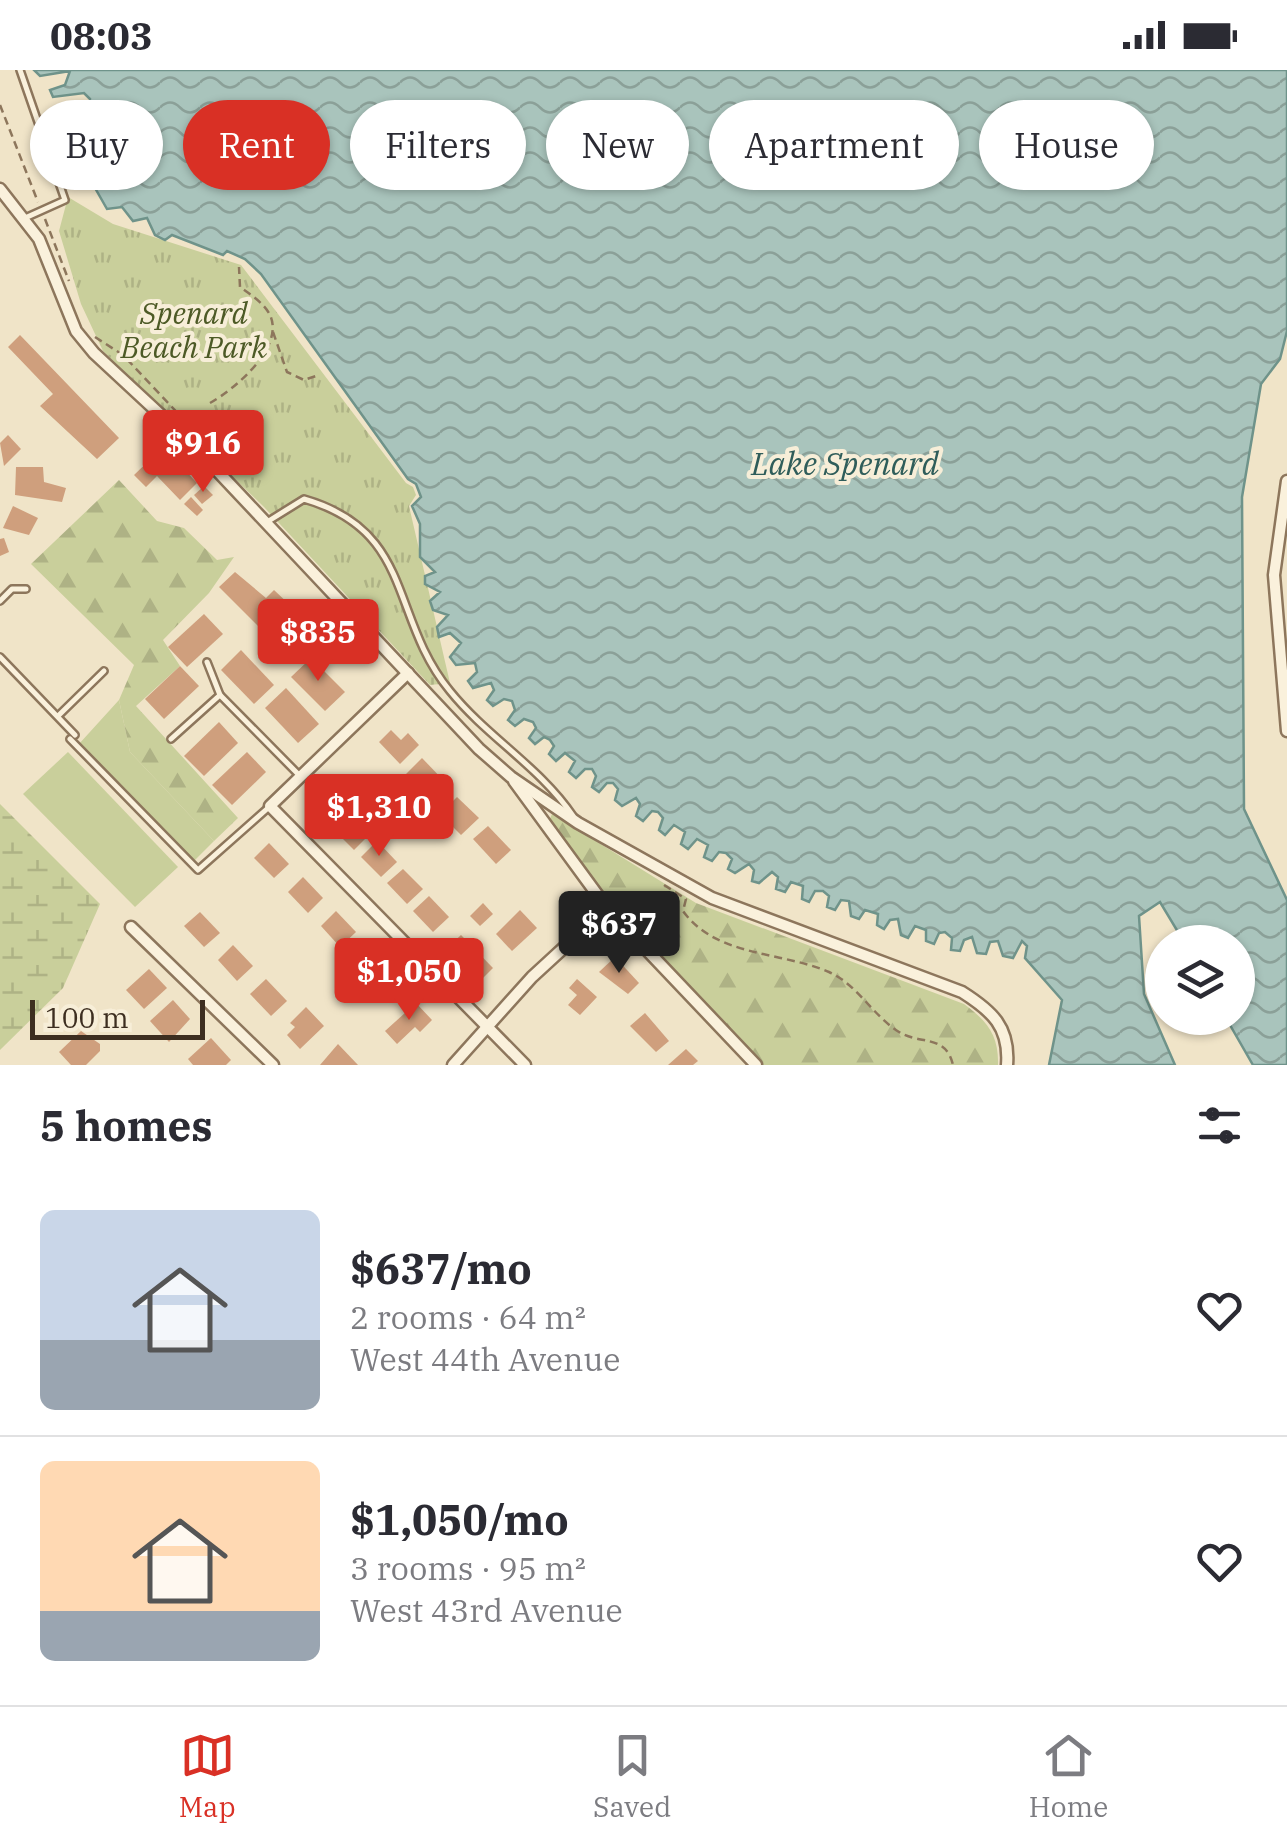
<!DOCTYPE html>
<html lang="en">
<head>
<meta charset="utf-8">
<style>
  body { margin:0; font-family:"IBM Plex Serif",serif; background:#f2f2f3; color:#2b2b33; height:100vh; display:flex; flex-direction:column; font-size:38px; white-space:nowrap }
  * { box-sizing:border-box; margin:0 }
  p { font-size:32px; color:#7c7c81 }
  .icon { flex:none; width:55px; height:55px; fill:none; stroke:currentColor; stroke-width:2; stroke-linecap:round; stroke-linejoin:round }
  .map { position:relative; height:995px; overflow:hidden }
  .drawer { display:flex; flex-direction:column; background:#fff; flex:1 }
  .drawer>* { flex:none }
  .hud { position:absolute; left:30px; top:30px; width:1228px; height:90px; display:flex; gap:20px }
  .fabs { position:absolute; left:1145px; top:855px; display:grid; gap:20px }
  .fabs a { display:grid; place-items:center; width:110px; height:110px; border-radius:50%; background:#fff; box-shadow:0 2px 8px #0004; font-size:50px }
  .scale { position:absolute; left:30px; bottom:25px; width:175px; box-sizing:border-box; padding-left:10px; border:5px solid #3d2e20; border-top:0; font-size:28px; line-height:35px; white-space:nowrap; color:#3d2e20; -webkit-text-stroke:8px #f7eed8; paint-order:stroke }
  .price { position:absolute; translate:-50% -85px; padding:0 22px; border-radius:10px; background:#d93025; color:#fff; font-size:32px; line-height:65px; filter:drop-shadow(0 2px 5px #0008) }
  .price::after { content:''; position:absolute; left:50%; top:60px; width:30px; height:22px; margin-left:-15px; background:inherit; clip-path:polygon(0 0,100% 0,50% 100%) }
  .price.current { background:#222; color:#fff }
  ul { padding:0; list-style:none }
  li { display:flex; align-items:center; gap:30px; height:250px; padding:0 40px }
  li+li { border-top:2px solid #e1e1e2 }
  li span { display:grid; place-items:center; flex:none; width:280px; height:200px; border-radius:15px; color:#555 }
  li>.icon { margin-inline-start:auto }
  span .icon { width:120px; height:120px; fill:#fffc; stroke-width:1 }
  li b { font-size:42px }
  h2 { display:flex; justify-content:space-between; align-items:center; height:120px; padding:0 40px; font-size:42px }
  .pill { padding:0 35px; border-radius:45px; background:#fff; box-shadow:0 2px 8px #0004; font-size:35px; line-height:90px }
  .pill.current { background:#d93025; color:#fff }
  .status { display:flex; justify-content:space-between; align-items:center; height:70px; padding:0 50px; background:#fff; direction:ltr }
  .status svg { height:28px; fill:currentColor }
  .dock { display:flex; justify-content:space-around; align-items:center; height:140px; border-top:2px solid #e1e1e2; background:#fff; font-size:28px; color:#7c7c81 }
  .dock a { display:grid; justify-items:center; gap:5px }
  .dock .current { color:#d93025 }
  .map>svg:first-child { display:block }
  .grass { fill:#c9cf9b }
  .forest { fill:url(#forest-firs) }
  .wetland { fill:url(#wetland-marsh) }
  .park { fill:url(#park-tufts) }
  .water { fill:url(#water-waves); stroke:#6f938a; stroke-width:2.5 }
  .building { fill:#cf9f7d }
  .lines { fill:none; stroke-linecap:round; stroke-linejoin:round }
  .lane-casing { stroke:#8d765c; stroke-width:10 }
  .street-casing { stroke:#8d765c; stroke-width:15 }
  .path { stroke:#8d765c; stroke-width:2.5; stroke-dasharray:8 5; stroke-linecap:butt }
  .lane { stroke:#faf1dc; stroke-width:5 }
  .street { stroke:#faf1dc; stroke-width:10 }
  .labels { text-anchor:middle; stroke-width:8; stroke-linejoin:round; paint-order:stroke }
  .park-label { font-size:30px; font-style:italic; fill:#4d5a26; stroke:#f7eed8 }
  .water-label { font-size:32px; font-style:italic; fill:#2f5d5a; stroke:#f7eed8 }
</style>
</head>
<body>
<div class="status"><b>08:03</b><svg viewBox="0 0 49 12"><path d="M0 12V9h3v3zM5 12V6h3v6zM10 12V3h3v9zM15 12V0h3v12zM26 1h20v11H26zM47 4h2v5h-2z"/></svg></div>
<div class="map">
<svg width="1287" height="995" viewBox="0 0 1287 995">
  <defs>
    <pattern id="forest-firs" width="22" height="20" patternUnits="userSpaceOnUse" patternTransform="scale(2.5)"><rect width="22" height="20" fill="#c9cf9b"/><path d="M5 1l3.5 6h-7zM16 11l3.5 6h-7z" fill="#aeb285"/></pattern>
    <pattern id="wetland-marsh" width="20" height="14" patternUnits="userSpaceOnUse" patternTransform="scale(2.5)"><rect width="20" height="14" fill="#c9cf9b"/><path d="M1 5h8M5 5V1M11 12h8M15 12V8" fill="none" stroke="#aeb285"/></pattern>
    <pattern id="park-tufts" width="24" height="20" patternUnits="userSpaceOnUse" patternTransform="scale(2.5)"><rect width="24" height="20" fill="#c9cf9b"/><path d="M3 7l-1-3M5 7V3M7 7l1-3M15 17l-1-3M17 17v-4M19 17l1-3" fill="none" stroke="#aeb285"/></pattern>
    <pattern id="water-waves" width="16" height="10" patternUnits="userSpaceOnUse" patternTransform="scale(2.5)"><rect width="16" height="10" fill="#a9c4bc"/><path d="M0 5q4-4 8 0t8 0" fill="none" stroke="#8ba098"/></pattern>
  </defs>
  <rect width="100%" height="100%" fill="#f0e4c8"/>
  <g class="grass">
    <path d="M119 630 130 682 214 771 192 793 79 674Z"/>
    <path d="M68 682 178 797 135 837 23 724Z"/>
  </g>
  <g class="forest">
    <path d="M119 410 157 451 184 458 217 490 234 487 209 523 163 570 180 596 136 636 238 748 214 771 130 682 119 630 134 595 31 494Z"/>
    <path d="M552 744 696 833 964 934C987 951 999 965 998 995H756L607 838 549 751Z"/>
  </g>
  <path class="wetland" d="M0 734 100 834 63 918 0 980Z"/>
  <path class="park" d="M68 127 113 154 241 195 406 413 413 417 416 425 409 436 450 613 430 615 264 437 103 281 81 234 59 161Z"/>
  <path class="water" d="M34 0H1287V261L1280 289 1261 314 1242 427 1244 739 1287 830V995H1253L1226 948H1238V872H1184L1160 832 1139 846 1144 924 1175 995H1049L1062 930 1025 888 1027 876 1022 871 1013 888 1003 886 998 871 990 872 986 884 977 883 972 867 964 870 960 881 951 880 952 868 945 862 939 863 934 874 926 871V860L915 856 908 868 901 865 898 849 890 850 884 859 877 855 878 844 865 840 859 849 851 846 849 831 841 830 835 840 827 837 829 826 823 821H815L809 832 802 829 803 816 791 812 785 822 776 819 778 807 772 802 759 813 752 811 754 800 749 794 735 803 728 799 732 789 726 783 719 782 712 791 704 787 708 775 697 769 688 779 681 774 685 762 674 755 665 765 659 760 663 748 658 742 652 741 643 751 636 746 640 734 636 728 622 736 615 730 618 719 613 713H607L599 722 592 717 596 706 592 699H585L576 708 569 702 575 691 565 683 556 691 549 684 554 676 550 670 544 667 535 674 529 668 536 658 533 652 524 649 515 656 508 650 515 640 512 631 504 629 493 636 487 630 494 620 491 613 473 618 468 611 477 602 475 593 456 595 450 587 461 573 450 563 439 567 437 557 448 545 433 540 430 531 440 522 425 514V506L435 502 420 487V454L412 436 421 427 416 414 408 409 261 204 245 189 227 181 223 185 172 165 165 170 155 165 147 148 133 151 122 137 107 139 95 118 80 117 76 105 84 96 77 87 61 90 54 78 60 71 83 69 85 57 56 56V44L88 39 90 29 84 23 53 27 50 20 65 15 70 1 40 6Z"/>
  <g class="building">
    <path d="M20 265 119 368 97 389 40 336 53 324 8 277Z"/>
    <path d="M8 365 21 379 4 396 0 373Z"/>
    <path d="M163 377 197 413 180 430 157 406 146 417 134 405Z"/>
    <path d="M16 397H43L44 412 66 418 62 432 15 425Z"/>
    <path d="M204 416 213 425 202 434 194 425Z"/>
    <path d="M191 427 203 440 197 446 184 434Z"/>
    <path d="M13 436 38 448 29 465 3 458Z"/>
    <path d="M4 468 9 482 0 486V469Z"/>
    <path d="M235 502 266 528 274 520 292 537 278 551 271 543 258 556 219 517Z"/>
    <path d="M305 542 315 562 286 590 271 574Z"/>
    <path d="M204 544 223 564 187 597 168 577Z"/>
    <path d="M241 580 274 615 254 634 221 600Z"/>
    <path d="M311 588 345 622 325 641 291 607Z"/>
    <path d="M180 596 199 616 164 649 145 629Z"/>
    <path d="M286 618 319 654 298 673 265 638Z"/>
    <path d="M219 652 238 673 204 706 184 686Z"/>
    <path d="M391 660 401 670 408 663 419 675 400 694 379 672Z"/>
    <path d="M247 682 266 702 232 735 212 715Z"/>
    <path d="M422 688 446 713 430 728 406 704Z"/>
    <path d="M323 717 344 738 328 753 308 732Z"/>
    <path d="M457 727 479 748 461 765 440 744Z"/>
    <path d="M350 744 370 764 354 780 334 760Z"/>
    <path d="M488 756 511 780 496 794 473 769Z"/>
    <path d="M377 771 397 792 381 807 361 787Z"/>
    <path d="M269 773 289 794 274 808 254 788Z"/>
    <path d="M403 799 423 819 407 834 387 813Z"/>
    <path d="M303 807 323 828 308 843 288 822Z"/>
    <path d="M429 826 449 847 433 862 413 841Z"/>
    <path d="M483 833 493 844 480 856 470 846Z"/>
    <path d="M520 840 537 858 512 881 496 864Z"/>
    <path d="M336 841 356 862 340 877 321 856Z"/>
    <path d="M200 842 220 863 204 877 184 856Z"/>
    <path d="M461 865 493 898 480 911 447 878Z"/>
    <path d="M233 875 253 896 237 911 218 890Z"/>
    <path d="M615 887 639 913 628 924 599 902Z"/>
    <path d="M149 899 167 918 144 939 126 920Z"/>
    <path d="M266 909 287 931 271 946 250 924Z"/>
    <path d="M577 909 597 927 580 945 568 935 577 925 569 918Z"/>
    <path d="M173 930 190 949 169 972 150 951Z"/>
    <path d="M416 933 432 950 420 962 415 957 397 974 385 961Z"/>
    <path d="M306 937 324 956 300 979 287 965 295 957 290 953Z"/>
    <path d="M645 943 669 971 656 982 630 956Z"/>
    <path d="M81 961 100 974V981L86 995H71L59 982Z"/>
    <path d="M211 968 231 990 226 995H193L188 989Z"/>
    <path d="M338 974 358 995H320Z"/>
    <path d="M686 979 698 991 693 995H668Z"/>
  </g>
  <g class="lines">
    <g class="lane-casing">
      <g id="lane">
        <path d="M20 0 65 130 25 148"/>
        <path d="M267 452 304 429C415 461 389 547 450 621 487 667 540 697 573 746"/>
        <path d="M0 531 12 519H26"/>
        <path d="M0 587 75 665"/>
        <path d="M207 592 220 625"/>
        <path d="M58 646 104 601"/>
        <path d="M70 669 198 800 268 738"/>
        <path d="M171 669 220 625 301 707"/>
      </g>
    </g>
    <g class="street-casing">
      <g id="street">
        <path d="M0 119 39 169 76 261 94 283 192 374 479 679 511 707 578 753 712 828 962 922C992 941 1010 957 1007 995"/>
        <path d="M1287 411 1274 505 1287 661"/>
        <path d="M408 603 270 736 525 995"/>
        <path d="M514 711 607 838 756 995"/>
        <path d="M131 857 273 995"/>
        <path d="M453 995 532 907 607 838"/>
      </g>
    </g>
    <g class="path">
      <path d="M0 35 38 132"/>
      <path d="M45 149 69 211"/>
      <path d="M273 262 287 302 304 310 319 305"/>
      <path d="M95 267 123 285 187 353"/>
      <path d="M210 333C235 319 285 277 270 245 264 233 251 225 240 217L239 197"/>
      <path d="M664 815 686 829 683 841C716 887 780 881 829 902 858 915 872 945 899 962 920 975 946 964 953 995"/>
    </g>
    <use href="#lane" class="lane"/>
    <use href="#street" class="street"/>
  </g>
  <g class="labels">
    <g class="park-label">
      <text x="194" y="254">Spenard<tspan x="194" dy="34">Beach Park</tspan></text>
    </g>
    <g class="water-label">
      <text x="845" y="405">Lake Spenard</text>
    </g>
  </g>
</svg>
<div class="fabs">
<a><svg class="icon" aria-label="layers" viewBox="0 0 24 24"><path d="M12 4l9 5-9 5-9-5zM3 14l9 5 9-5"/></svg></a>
</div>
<div class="scale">100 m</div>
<b class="price" style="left:203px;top:425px">$916</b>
<b class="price" style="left:318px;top:614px">$835</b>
<b class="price" style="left:379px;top:789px">$1,310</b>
<b class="price current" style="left:619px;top:906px">$637</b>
<b class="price" style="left:409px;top:953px">$1,050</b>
<div class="hud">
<a class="pill">Buy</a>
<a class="pill current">Rent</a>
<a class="pill">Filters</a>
<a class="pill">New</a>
<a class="pill">Apartment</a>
<a class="pill">House</a>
</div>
</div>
<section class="drawer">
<h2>5 homes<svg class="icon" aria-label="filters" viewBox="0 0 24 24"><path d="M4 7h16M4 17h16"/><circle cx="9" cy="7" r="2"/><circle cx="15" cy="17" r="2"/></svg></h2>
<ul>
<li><span style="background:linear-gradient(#c9d6e8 65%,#9aa5b1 0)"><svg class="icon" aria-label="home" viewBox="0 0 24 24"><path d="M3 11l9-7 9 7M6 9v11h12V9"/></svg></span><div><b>$637/mo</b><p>2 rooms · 64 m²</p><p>West 44th Avenue</p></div><svg class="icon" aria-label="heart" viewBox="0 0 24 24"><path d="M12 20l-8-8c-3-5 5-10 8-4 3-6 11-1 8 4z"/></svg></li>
<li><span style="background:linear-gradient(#ffd9b3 75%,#9aa5b1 0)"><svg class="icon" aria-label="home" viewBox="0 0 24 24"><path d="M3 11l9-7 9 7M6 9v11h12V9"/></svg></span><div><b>$1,050/mo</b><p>3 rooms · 95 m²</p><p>West 43rd Avenue</p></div><svg class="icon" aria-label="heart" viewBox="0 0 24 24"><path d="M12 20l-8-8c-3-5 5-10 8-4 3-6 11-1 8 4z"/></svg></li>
</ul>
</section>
<nav class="dock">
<a class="current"><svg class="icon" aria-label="map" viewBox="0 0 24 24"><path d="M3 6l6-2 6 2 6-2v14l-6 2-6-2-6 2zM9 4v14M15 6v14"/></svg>Map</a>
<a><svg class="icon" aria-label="saved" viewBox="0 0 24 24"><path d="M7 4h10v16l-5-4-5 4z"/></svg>Saved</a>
<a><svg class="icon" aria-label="home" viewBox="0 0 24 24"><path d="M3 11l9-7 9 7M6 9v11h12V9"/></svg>Home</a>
</nav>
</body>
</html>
